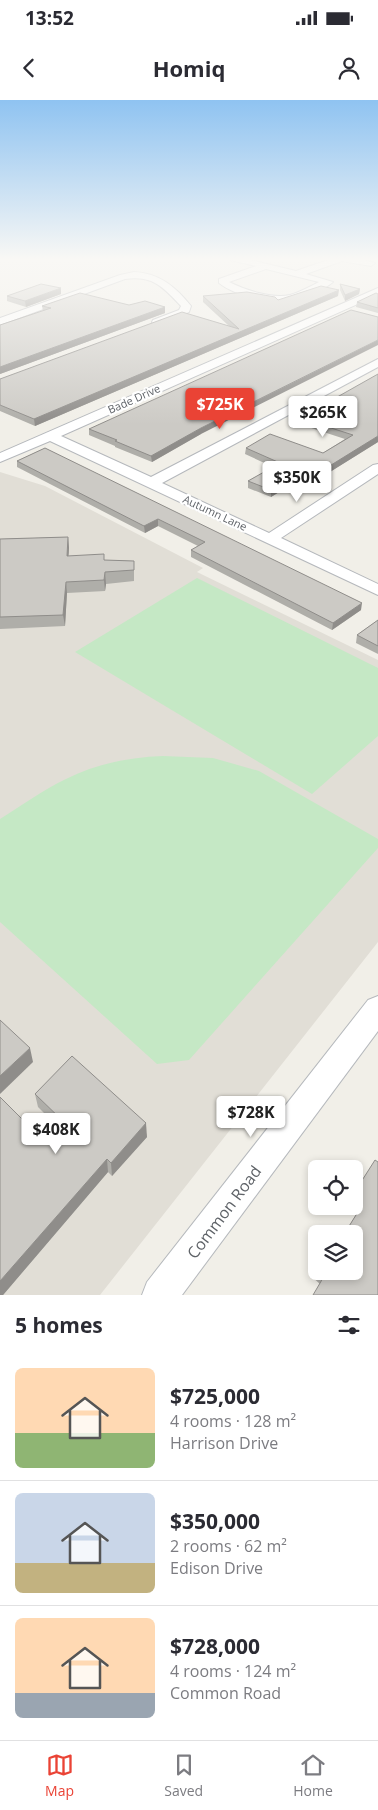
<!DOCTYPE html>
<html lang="en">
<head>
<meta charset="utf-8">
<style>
  body { margin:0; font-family:"Open Sans",sans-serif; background:#f7f7f7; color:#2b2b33; height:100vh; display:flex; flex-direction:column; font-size:19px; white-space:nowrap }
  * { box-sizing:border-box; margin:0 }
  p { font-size:16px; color:#7c7c81 }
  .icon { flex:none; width:28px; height:28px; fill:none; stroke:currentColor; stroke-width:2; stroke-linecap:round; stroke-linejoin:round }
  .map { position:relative; height:1195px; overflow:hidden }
  .details { display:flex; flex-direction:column; background:#fff; flex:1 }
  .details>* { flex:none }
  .buttons { position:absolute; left:308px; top:1060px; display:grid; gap:10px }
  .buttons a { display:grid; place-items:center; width:55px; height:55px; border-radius:8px; background:#fff; box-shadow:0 2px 8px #0003; font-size:25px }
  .price { position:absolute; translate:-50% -42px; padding:0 11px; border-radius:5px; background:#fff; color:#222; font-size:16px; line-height:32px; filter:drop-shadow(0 1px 2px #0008) }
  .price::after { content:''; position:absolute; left:50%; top:30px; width:15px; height:11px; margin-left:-8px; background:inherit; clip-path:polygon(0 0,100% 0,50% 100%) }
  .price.on { background:#ea4335; color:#fff }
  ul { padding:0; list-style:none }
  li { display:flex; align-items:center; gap:15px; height:125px; padding:0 15px }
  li+li { border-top:1px solid #e1e1e2 }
  li span { display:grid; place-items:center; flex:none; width:140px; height:100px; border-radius:8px; color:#555 }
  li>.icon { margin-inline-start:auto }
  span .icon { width:60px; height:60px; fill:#fffc; stroke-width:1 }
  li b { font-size:21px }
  h2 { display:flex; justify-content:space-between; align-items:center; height:60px; padding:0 15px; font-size:21px }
  .status { display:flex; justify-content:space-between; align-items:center; height:35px; padding:0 25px; background:#fff; direction:ltr }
  .status svg { height:14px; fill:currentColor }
  header { display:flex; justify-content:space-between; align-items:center; height:65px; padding:0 15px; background:#fff; font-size:22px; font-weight:700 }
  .tab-bar { display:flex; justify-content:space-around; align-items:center; height:70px; border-top:1px solid #e1e1e2; background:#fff; font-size:14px; color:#7c7c81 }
  .tab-bar a { display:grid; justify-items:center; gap:2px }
  .tab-bar .on { color:#ea4335 }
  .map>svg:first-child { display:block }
  .education { fill:#e1ded6 }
  .green { fill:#c5e8c5 }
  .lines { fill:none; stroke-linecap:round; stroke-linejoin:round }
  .minor-casing { stroke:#b5b8bc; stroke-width:2 }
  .minor { fill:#fff; fill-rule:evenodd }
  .wall { fill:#afaea9 }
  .shaded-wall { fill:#8f8d8a }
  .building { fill:#cccac5; stroke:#8f8d8a }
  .labels { text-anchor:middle; stroke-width:4.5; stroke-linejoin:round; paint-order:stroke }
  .far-street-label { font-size:11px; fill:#5f6368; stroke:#fff }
  .near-street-label { font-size:16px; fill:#5f6368; stroke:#fff }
</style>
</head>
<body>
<div class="status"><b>13:52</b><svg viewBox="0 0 49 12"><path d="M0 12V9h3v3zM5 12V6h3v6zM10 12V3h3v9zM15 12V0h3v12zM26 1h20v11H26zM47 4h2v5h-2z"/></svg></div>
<header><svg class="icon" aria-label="back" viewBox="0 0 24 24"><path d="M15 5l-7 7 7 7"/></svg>Homiq<svg class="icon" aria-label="person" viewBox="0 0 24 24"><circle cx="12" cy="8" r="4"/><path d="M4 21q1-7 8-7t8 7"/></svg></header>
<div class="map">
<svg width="378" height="1195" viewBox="0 0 378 1195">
  <rect width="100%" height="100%" fill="#f1efe8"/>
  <path class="education" d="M0 372 45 386 203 468 197 472 378 560V842L100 1195H0Z"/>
  <g class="green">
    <path d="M197 478 378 568V636L312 694 75 552Z"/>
    <path d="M163 656 213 658 259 671 378 739V748L189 960 157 964 0 822V719C21 706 43 690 66 679 95 664 130 657 163 656Z"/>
  </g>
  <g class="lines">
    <g class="minor-casing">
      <g id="minor">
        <path d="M229 158H242L296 171 334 158H356L375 163 371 166 342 161 306 174 333 182C324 190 298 200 286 201 266 203 234 195 219 183V179L256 166 230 160ZM266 169 319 182C309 187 300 192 290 195 272 199 245 190 229 182Z"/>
        <path d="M134 172C159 173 176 187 191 206L189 212 161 224H153L152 222 153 220 179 210 181 206C163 187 153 175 125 179L0 225V218L120 175Z"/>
        <path d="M378 188V195L61 336 151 377 378 259V267L162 383 269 433 373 365 378 364V374L281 438 378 484V495L50 341 0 362V353Z"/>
        <path d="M378 896V931L182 1195H142L147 1182 368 900Z"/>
      </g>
    </g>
    <use href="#minor" class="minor"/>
  </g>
  <g class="wall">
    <path d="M340 184 360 189 359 194 345 201 340 190Z"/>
    <path d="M61 194 26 207 7 201V196Z"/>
    <path d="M378 194V213L356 207 357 202Z"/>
    <path d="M203 196 278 200 338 196 35 326 0 311V279L229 226 203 202Z"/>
    <path d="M129 205 165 207V213L0 274V225L43 211 42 206Z"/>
    <path d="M300 318 378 342 301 390 294 393 284 389 271 397 248 388V381L273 367 245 354 246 348 323 353 345 339 299 324Z"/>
    <path d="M89 329 201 334 152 362 115 347V346L89 335Z"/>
    <path d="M45 348 361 510 332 530 191 457V450L198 446 158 426 145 433 17 367V361Z"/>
    <path d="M68 437 69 448 68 456 105 460 134 461V481L106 484 105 491 67 493 65 526 0 529V439Z"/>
    <path d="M378 520V554L356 543 357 535Z"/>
    <path d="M35 994 147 1037 112 1076 108 1072 3 1195H0L46 1043 60 1029 38 1007Z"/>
    <path d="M378 1062V1195L320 1184 311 1176 312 1169 346 1131 357 1113 348 1106H354V1093Z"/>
  </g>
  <g class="shaded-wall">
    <path d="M61 188V194L26 207 25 201Z"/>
    <path d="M360 189 359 194 345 201V195Z"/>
    <path d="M339 190 338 196 35 326 34 319Z"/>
    <path d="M165 207V213L0 274V267Z"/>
    <path d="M378 240V245L201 334 152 362 151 356 201 328Z"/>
    <path d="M378 336V342L301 390 294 393V386Z"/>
    <path d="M284 382V389L271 397V390Z"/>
    <path d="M158 419V426L145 433 144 426Z"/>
    <path d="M68 437 69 448 68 467 67 456Z"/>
    <path d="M105 472 106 484 105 491 104 480Z"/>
    <path d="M66 482 67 493 65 526 63 515Z"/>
    <path d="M362 503 361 510 332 530 333 523Z"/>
    <path d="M30 948 33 962 0 994V976Z"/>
    <path d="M146 1023 147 1037 112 1076 111 1063Z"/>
    <path d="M107 1059 108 1072 3 1195H0V1181Z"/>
  </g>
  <g class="building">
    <path d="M41 184 61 188 25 201 7 196Z"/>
    <path d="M340 184 360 189 345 195Z"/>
    <path d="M321 186 339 190 34 319 0 305V279L182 212 239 229 203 196 247 192 275 197 278 200Z"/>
    <path d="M80 193 129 205 145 201 165 207 0 267V225L51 208 42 206Z"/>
    <path d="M376 193 378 194V208L357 202Z"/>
    <path d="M351 210 378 217V240L201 328 151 356 115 341 117 340 89 329Z"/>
    <path d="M378 274V336L302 383 294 386 284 382 271 390 248 381 280 363 246 348 270 334 323 353 353 335 300 318Z"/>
    <path d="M45 348 362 503 333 523 191 450 205 442 158 419 144 426 17 361Z"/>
    <path d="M68 437 67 456 104 454V460L134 461V470L105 472 104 480 66 482 63 515 0 517V439Z"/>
    <path d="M378 520V546L357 535Z"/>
    <path d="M0 920 30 948 0 976Z"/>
    <path d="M72 956 146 1023 111 1063 107 1059 0 1181V997L46 1043 65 1023 35 994Z"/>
    <path d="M375 1060 378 1062V1195H313L323 1178 312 1169 316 1163V1171H354V1134H334L339 1126 346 1131 361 1107 354 1101V1093Z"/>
  </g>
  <linearGradient id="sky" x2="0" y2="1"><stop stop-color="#8fc3f1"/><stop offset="0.49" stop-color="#f9f8f5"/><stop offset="1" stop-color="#f9f8f5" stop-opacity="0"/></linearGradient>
  <rect width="378" height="325" fill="url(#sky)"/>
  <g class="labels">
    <g class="far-street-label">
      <text transform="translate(134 299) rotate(-24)" y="4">Bade Drive</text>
      <text transform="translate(215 413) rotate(25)" y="4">Autumn Lane</text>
    </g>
    <g class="near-street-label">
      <text transform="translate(224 1112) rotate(-53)" y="6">Common Road</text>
    </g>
  </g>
</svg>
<div class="buttons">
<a><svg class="icon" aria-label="locate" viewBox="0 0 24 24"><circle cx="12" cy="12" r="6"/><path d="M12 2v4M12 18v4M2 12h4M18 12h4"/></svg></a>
<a><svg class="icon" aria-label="layers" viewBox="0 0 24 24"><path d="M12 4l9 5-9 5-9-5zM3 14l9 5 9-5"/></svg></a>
</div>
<b class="price on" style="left:220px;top:330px">$725K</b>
<b class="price" style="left:323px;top:338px">$265K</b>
<b class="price" style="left:297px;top:403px">$350K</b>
<b class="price" style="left:251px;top:1038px">$728K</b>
<b class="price" style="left:56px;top:1055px">$408K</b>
</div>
<section class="details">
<h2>5 homes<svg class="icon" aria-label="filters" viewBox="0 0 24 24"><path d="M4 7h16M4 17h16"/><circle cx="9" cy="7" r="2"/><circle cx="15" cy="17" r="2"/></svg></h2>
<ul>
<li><span style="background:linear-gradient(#ffd9b3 65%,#8fb573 0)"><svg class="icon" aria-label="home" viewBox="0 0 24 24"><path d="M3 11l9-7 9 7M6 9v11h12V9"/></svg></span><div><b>$725,000</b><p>4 rooms · 128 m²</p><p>Harrison Drive</p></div></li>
<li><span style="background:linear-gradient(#c9d6e8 70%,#c2b280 0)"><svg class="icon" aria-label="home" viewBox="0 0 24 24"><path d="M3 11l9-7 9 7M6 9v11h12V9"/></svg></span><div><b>$350,000</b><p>2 rooms · 62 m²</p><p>Edison Drive</p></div></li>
<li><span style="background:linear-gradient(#ffd9b3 75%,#9aa5b1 0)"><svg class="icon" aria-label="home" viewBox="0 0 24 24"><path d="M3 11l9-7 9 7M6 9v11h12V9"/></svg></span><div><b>$728,000</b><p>4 rooms · 124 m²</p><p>Common Road</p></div></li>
</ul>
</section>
<nav class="tab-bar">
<a class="on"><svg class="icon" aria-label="map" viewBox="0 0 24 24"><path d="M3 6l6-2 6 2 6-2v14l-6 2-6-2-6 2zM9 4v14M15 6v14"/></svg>Map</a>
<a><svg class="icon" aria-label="saved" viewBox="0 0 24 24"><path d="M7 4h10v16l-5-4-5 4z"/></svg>Saved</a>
<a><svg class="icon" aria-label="home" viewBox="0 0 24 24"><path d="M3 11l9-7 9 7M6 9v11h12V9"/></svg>Home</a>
</nav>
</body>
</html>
